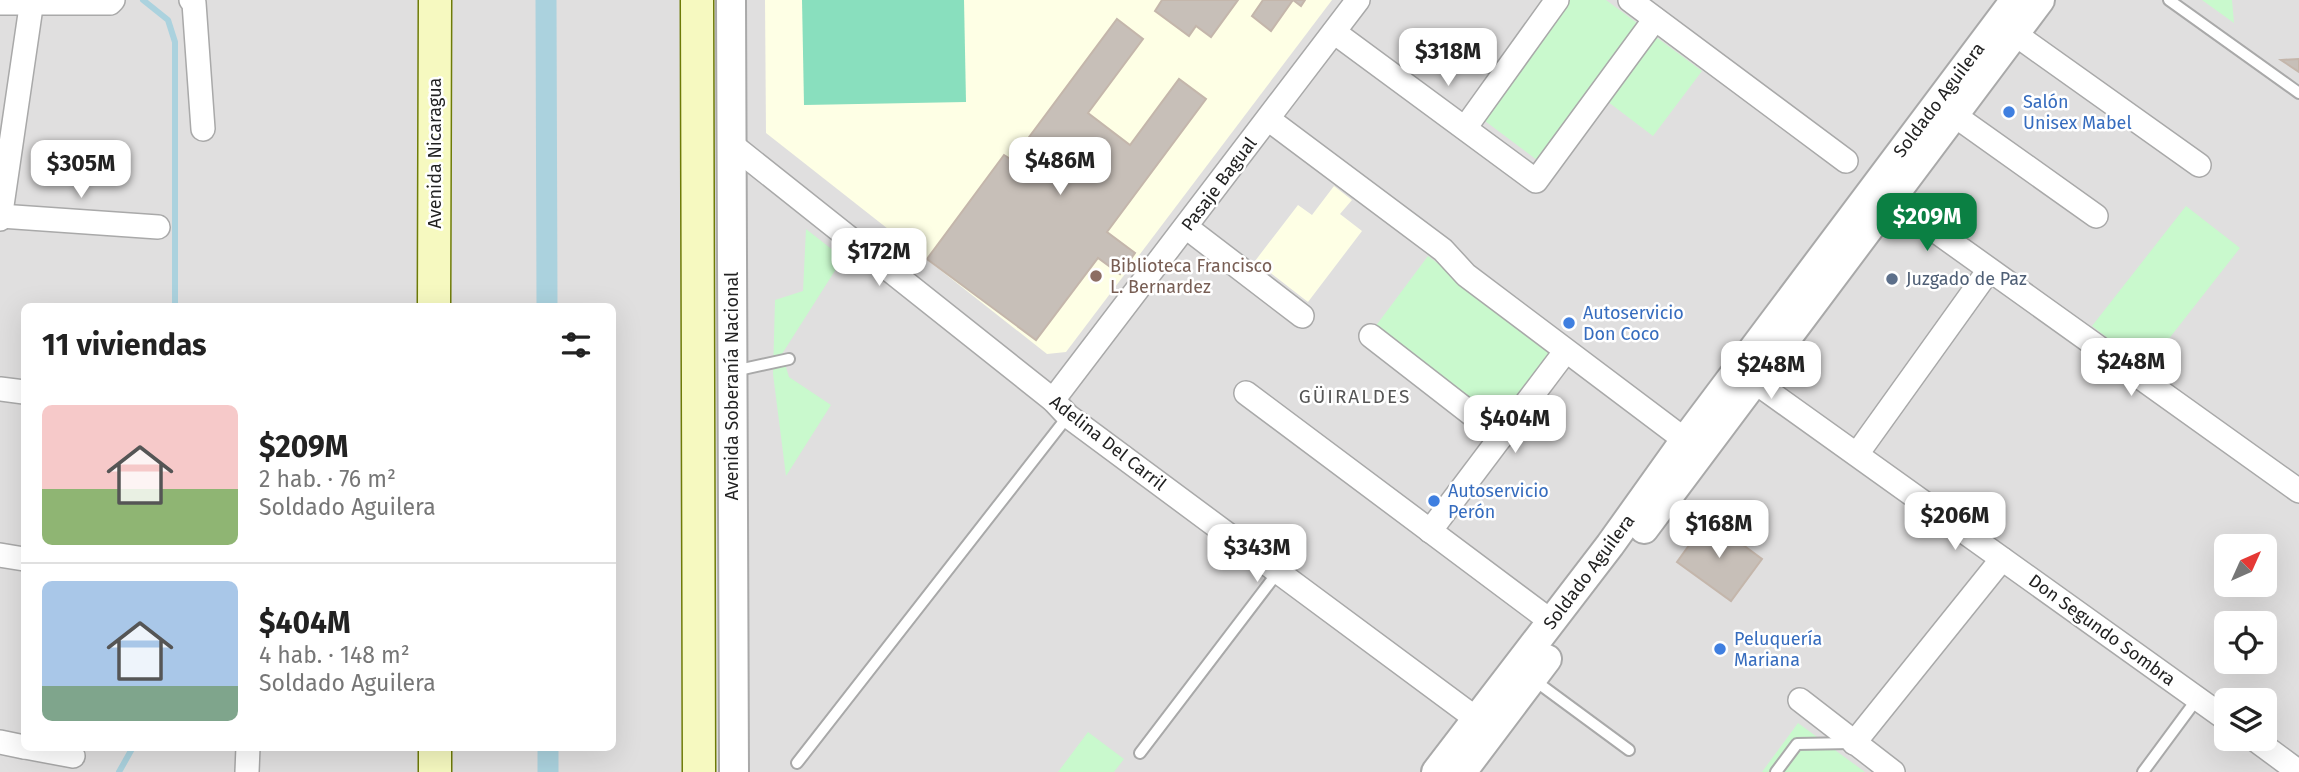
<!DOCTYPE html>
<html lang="es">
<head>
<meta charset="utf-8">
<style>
  body { margin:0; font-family:"Fira Sans",sans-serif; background:#f2f2f2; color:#222; height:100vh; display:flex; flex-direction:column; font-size:26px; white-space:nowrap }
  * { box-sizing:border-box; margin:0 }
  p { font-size:23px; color:#767676 }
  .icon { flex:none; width:38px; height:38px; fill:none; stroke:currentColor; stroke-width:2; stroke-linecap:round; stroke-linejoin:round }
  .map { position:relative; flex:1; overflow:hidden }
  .panel { position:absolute; left:21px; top:303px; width:595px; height:448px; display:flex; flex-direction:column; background:#fff; border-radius:10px; box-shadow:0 7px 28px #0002 }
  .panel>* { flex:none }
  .needle { width:46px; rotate:45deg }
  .fabs { position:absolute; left:2214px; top:534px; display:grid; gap:14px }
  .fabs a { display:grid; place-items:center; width:63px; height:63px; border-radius:10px; background:#fff; box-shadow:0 7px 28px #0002; font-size:35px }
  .price { position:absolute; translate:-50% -60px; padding:0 16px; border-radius:14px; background:#fff; color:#222; font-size:23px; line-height:46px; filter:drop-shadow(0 2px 4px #0008) }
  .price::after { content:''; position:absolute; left:50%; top:42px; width:21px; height:16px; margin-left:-10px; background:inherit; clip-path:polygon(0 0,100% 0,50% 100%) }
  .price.on { background:#0b8043; color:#fff }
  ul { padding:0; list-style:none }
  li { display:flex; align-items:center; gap:21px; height:175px; padding:0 21px }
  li+li { border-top:2px solid #e0e0e0 }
  li span { display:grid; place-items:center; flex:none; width:196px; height:140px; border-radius:10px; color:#555 }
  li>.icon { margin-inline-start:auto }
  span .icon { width:84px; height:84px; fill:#fffc; stroke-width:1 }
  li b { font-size:30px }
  h2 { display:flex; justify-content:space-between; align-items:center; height:84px; padding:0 21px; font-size:30px }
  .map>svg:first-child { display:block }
  .residential { fill:#e0dfdf; fill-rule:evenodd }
  .education { fill:#feffe5 }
  .park { fill:#c9f9cd }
  .pitch { fill:#89dfbe }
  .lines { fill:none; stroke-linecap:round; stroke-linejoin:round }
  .stream { stroke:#abd2de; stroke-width:6 }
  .canal { stroke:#abd2de; stroke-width:21 }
  .building { fill:#c7bfb8; stroke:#c4b6ab; stroke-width:2 }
  .service-casing { stroke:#a9a9a9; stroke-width:14 }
  .minor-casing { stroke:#a9a9a9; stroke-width:26 }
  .tertiary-casing { stroke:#a9a9a9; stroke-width:32 }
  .secondary-casing { stroke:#6e7b07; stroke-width:35 }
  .service { stroke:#fff; stroke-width:10 }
  .minor { stroke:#fff; stroke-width:23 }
  .tertiary { stroke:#fff; stroke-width:28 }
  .secondary { stroke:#f6f9c0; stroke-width:32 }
  .shop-dot { fill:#3f7fe0; stroke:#fff; stroke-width:2.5 }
  .education-dot { fill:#8d6e63; stroke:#fff; stroke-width:2.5 }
  .service-dot { fill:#5c6f8a; stroke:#fff; stroke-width:2.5 }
  .labels { text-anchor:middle; stroke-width:5; stroke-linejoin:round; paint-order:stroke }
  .street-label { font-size:18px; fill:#222; stroke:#fff }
  .shop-label { font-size:18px; fill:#366cbe; stroke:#fff; text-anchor:start }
  .education-label { font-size:18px; fill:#785e54; stroke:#fff; text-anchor:start }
  .service-label { font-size:18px; fill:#4e5e75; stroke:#fff; text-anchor:start }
  .neighbourhood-label { font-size:19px; letter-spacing:2px; fill:#555; stroke:#fff }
</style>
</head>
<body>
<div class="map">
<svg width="2299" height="772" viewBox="0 0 2299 772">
  <rect width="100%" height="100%" fill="#f2efe9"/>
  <path class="residential" d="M0 0H2299V772H0ZM24 306H612V747H24ZM2226 546H2264V584H2226ZM2226 623H2264V662H2226ZM2226 700H2264V738H2226Z"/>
  <g class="education">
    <path d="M765 0H1332L1066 352 1047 354 766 133Z"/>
    <path d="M1334 186 1352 200 1340 214 1362 231 1308 302 1255 261 1298 205 1312 215Z"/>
  </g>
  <g class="park">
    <path d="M1569 0H1606L1702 71 1653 136 1591 89 1537 160 1481 118Z"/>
    <path d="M2202 0H2232L2234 23Z"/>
    <path d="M2186 206 2240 248 2146 368 2092 326Z"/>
    <path d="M806 229 843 258 782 354 789 377 831 405 786 476 773 374 775 300 803 291Z"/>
    <path d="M1428 256 1552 350 1498 420 1375 327Z"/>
    <path d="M1798 723 1865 772H1762Z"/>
    <path d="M1088 732 1124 759 1114 772H1058Z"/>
  </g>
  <path class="pitch" d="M802 0H964L966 102 804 105Z"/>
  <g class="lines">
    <g class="stream">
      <path d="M143 0 168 20 175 42V306"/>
      <path d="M119 772 133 747"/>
    </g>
    <g class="canal">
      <path d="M546 0 547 306"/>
      <path d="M548 747V772"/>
    </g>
  </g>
  <g class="building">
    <path d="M1162 0H1238L1211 37 1196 26 1189 36 1155 11Z"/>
    <path d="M1263 0H1305L1301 6 1293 0 1271 31 1252 16Z"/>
    <path d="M1117 19 1143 39 1088 113 1130 145 1179 79 1206 99 1107 232 1135 253 1120 274 1098 258 1036 340 927 259 1004 155 1012 160Z"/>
    <path d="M2299 59V72L2281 60Z"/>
    <path d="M1708 519 1762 559 1731 601 1677 562Z"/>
  </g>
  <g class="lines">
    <g class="service-casing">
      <g id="service">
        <path d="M2169 0 2299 93"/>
        <path d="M734 371 789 359"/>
        <path d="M1534 680 1629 750"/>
        <path d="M1140 753 1278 572"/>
        <path d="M797 763 1068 416"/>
        <path d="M1776 772 1797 744 1851 743"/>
        <path d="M2143 772 2197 699"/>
      </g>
    </g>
    <g class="minor-casing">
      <g id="minor">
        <path d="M191 0 194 3 203 129"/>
        <path d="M1630 0 1846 161"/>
        <path d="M0 3H110L113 0"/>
        <path d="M1334 32 1536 181 1655 19"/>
        <path d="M2015 34 2199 165"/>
        <path d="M1954 115 2096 216"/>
        <path d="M1268 119 1443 250 1466 275 1685 440"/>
        <path d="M1465 128 1557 0"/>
        <path d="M731 144 1053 400 1068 416 1490 729"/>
        <path d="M1877 189 2299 491"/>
        <path d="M0 216 158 227"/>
        <path d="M0 219 32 0"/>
        <path d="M1186 227 1302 316"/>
        <path d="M1371 336 1501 437"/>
        <path d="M1741 372 2226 719"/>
        <path d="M0 389 24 392"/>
        <path d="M1246 393 1552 622"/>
        <path d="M1053 400 1358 0"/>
        <path d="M1857 454 1989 270"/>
        <path d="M1430 531 1565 352"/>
        <path d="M0 555 24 559"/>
        <path d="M1800 700 1893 772"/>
        <path d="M2253 738 2299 772"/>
        <path d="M0 742 24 747"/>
        <path d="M1854 743 2002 559"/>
        <path d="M25 747 73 756"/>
        <path d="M247 772 248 747"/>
      </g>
    </g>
    <g class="tertiary-casing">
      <g id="tertiary">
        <path d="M731 0 734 772"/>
        <path d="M1644 529 2040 0"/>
        <path d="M1436 772 1610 545 1685 440 2015 0"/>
        <path d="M1462 772 1547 659"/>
      </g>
    </g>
    <g class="secondary-casing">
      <g id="secondary">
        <path d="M697 0 699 772"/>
        <path d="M434 306 435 0"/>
        <path d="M435 747V772"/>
      </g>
    </g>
    <use href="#service" class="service"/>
    <use href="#minor" class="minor"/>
    <use href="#tertiary" class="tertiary"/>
    <use href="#secondary" class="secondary"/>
  </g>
  <g class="shop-dot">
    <circle cx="2009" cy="112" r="7"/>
    <circle cx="1569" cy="323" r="7"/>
    <circle cx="1434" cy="501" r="7"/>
    <circle cx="1720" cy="649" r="7"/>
  </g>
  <circle class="education-dot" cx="1096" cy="276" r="7"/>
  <circle class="service-dot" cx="1892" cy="279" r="7"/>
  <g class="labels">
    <g class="street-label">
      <text transform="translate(1939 100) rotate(-53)" y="6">Soldado Aguilera</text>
      <text transform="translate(435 153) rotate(-90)" y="6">Avenida Nicaragua</text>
      <text transform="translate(1219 184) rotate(-53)" y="6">Pasaje Bagual</text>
      <text transform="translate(732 386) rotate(-90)" y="6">Avenida Soberanía Nacional</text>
      <text transform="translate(1108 443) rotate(38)" y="6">Adelina Del Carril</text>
      <text transform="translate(1589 572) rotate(-53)" y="6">Soldado Aguilera</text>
      <text transform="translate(2102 630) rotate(36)" y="6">Don Segundo Sombra</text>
    </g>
    <g class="shop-label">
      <text x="2023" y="108">Salón<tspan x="2023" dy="21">Unisex Mabel</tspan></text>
      <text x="1583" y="319">Autoservicio<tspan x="1583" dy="21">Don Coco</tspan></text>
      <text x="1448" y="497">Autoservicio<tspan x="1448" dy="21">Perón</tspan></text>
      <text x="1734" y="645">Peluquería<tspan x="1734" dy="21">Mariana</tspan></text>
    </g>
    <g class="education-label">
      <text x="1110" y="272">Biblioteca Francisco<tspan x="1110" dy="21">L. Bernardez</tspan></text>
    </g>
    <g class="service-label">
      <text x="1906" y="285">Juzgado de Paz</text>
    </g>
    <g class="neighbourhood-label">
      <text x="1355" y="403">GÜIRALDES</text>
    </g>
  </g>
</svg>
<div class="fabs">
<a><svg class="needle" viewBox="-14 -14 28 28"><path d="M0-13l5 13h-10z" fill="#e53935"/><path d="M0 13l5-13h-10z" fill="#767676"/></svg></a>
<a><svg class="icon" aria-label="locate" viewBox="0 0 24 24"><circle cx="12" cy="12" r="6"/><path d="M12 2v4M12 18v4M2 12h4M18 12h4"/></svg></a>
<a><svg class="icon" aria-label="layers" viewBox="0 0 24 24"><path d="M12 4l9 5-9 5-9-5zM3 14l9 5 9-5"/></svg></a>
</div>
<b class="price" style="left:1448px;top:88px">$318M</b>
<b class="price" style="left:1060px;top:197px">$486M</b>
<b class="price" style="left:81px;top:200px">$305M</b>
<b class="price on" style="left:1927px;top:253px">$209M</b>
<b class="price" style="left:879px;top:288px">$172M</b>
<b class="price" style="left:2131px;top:398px">$248M</b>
<b class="price" style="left:1771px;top:401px">$248M</b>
<b class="price" style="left:1515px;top:455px">$404M</b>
<b class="price" style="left:1955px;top:552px">$206M</b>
<b class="price" style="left:1719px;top:560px">$168M</b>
<b class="price" style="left:1257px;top:584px">$343M</b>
<section class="panel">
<h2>11 viviendas<svg class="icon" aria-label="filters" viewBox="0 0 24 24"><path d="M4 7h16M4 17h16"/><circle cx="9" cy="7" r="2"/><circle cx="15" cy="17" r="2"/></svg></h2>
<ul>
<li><span style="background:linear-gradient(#f6c9c9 60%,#8fb573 0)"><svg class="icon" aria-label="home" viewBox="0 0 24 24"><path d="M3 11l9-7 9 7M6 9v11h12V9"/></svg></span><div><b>$209M</b><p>2 hab. · 76 m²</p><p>Soldado Aguilera</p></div></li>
<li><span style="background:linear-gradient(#a9c7e8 75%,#7fa58c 0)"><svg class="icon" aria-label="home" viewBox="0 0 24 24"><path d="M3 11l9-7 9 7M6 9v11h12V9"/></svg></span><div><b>$404M</b><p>4 hab. · 148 m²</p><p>Soldado Aguilera</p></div></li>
</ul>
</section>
</div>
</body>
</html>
